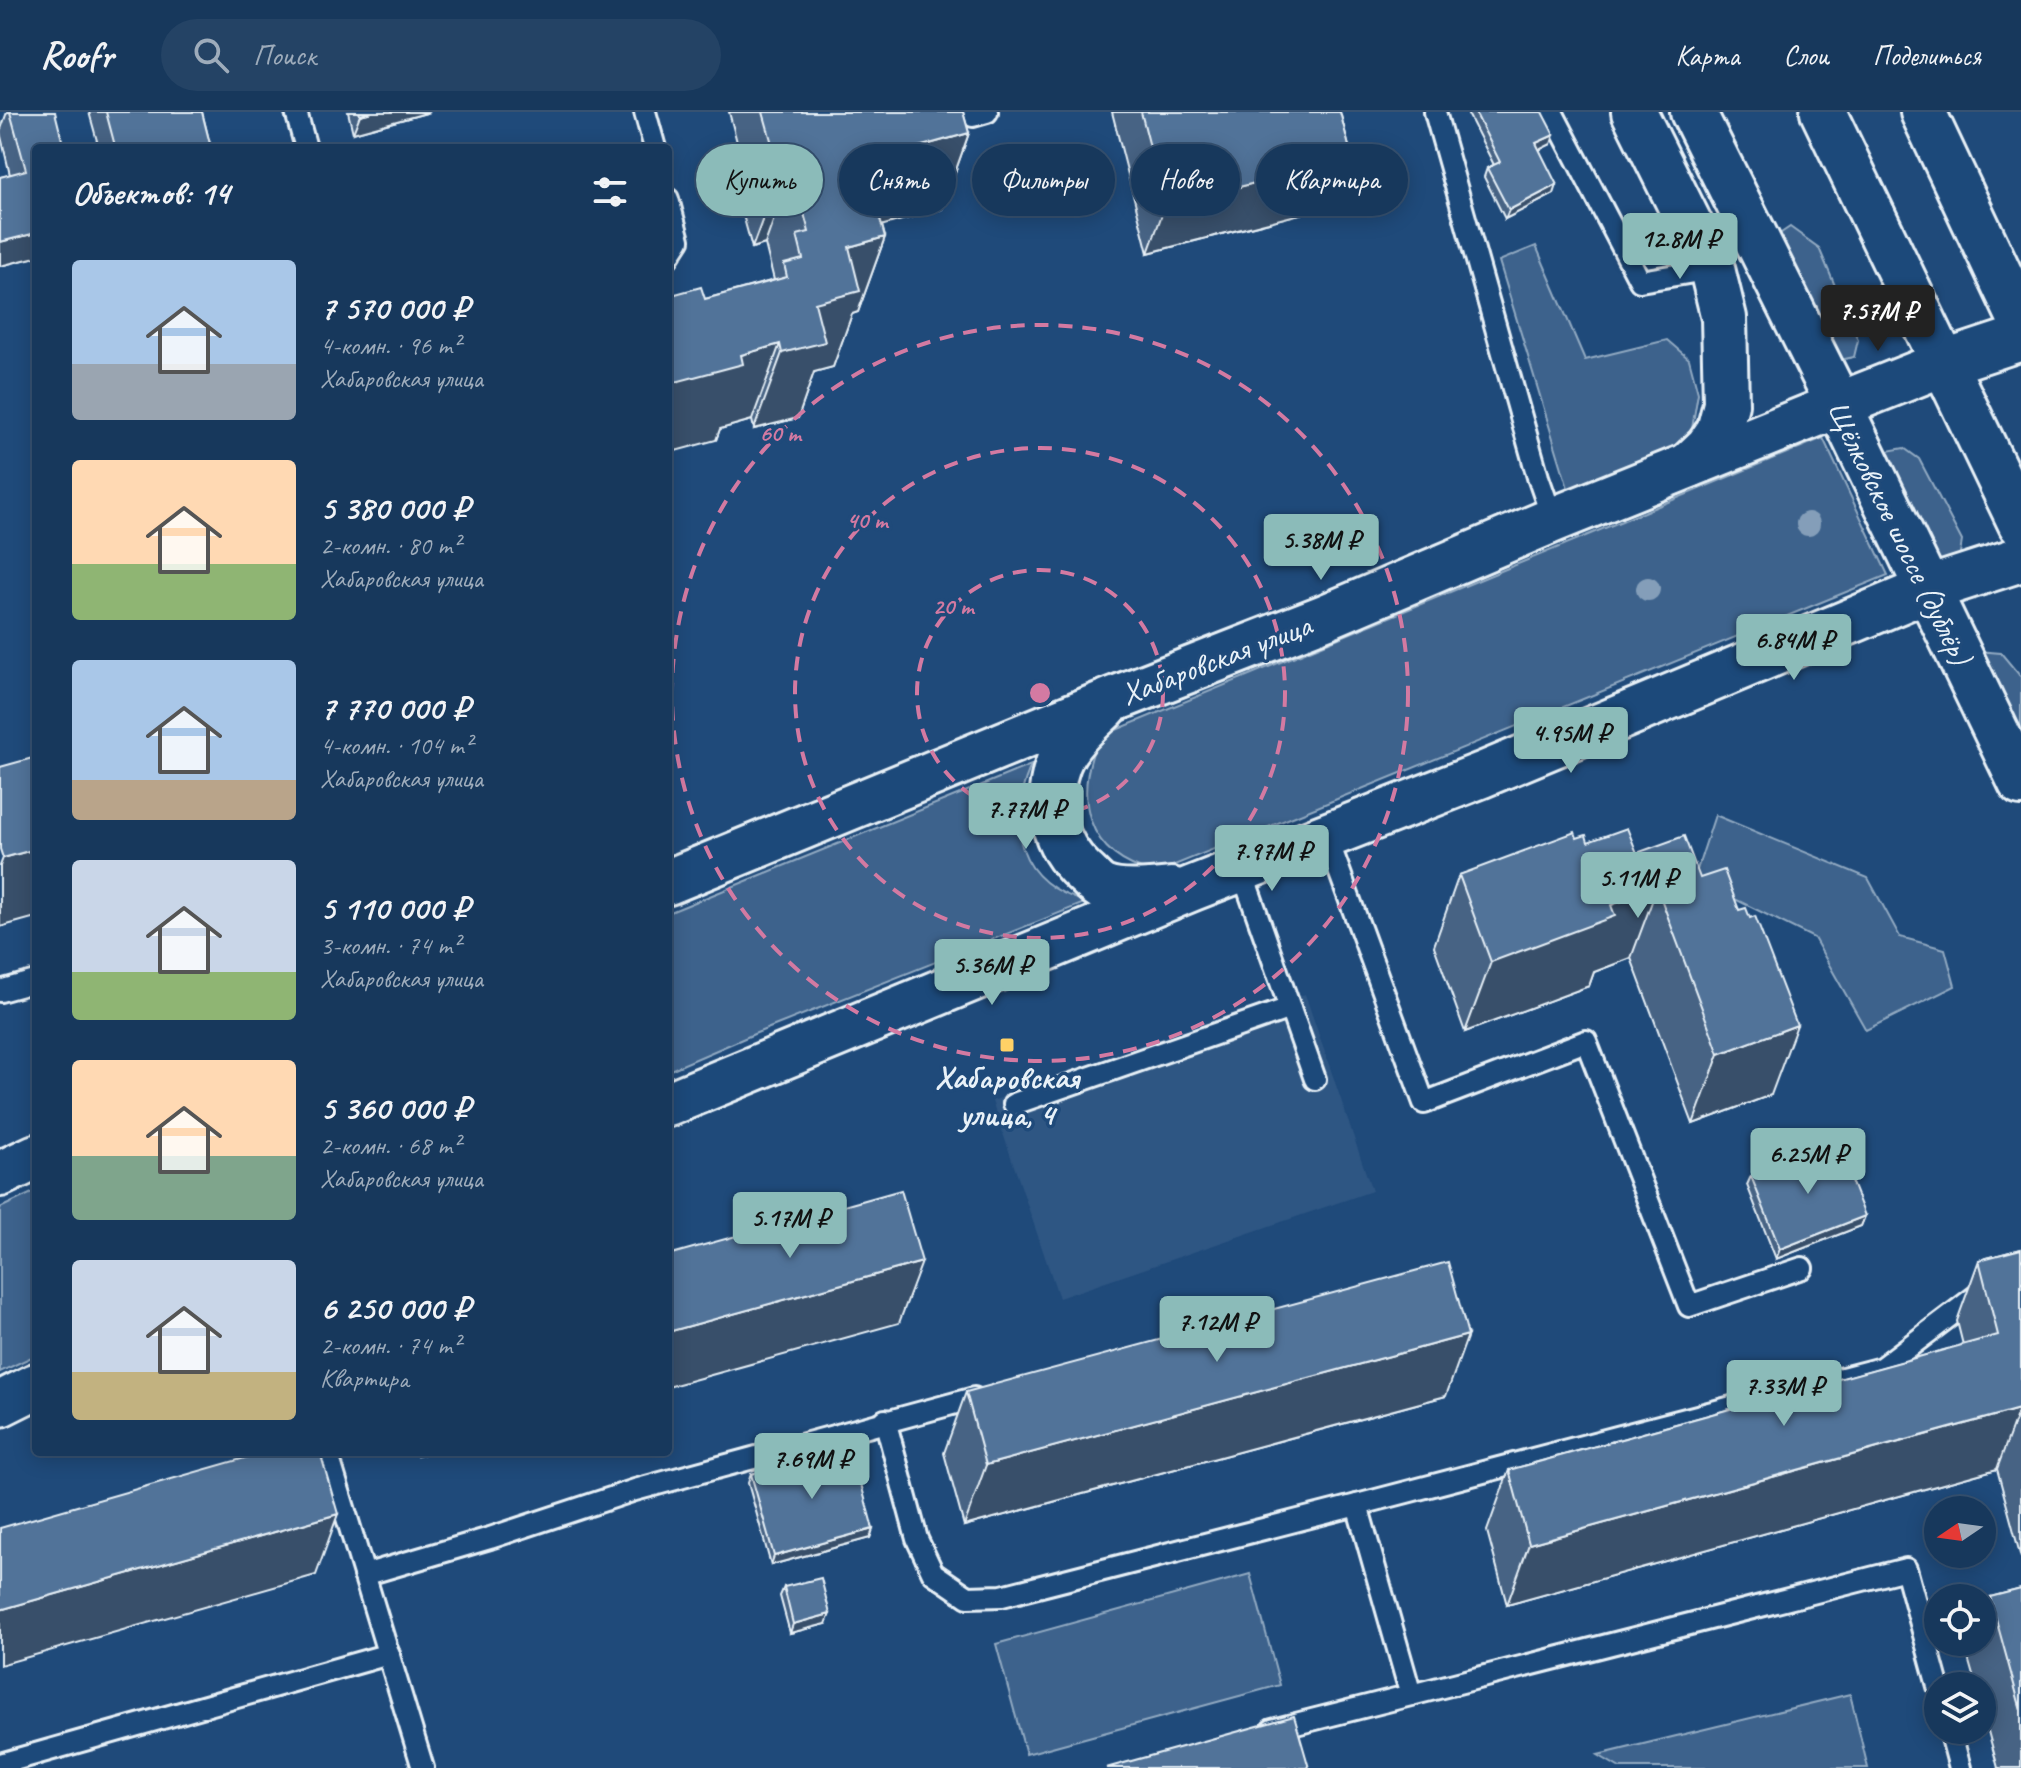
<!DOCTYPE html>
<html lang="ru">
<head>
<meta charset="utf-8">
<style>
  body { margin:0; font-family:Caveat,sans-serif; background:#244365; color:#f1f3f6; height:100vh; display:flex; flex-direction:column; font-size:30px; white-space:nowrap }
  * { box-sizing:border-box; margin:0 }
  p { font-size:26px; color:#9eacbb }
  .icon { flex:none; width:44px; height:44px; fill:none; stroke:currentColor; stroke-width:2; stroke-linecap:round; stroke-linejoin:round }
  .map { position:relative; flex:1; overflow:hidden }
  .panel { position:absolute; left:32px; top:32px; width:640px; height:1312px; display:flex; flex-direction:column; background:#17385c; border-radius:8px; box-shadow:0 4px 20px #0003,0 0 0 2px #365272 }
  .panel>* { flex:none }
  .banner { position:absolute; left:696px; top:32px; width:760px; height:72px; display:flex; gap:16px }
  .needle { width:52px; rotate:257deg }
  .buttons { position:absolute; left:1924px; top:1384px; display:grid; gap:16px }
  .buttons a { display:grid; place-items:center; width:72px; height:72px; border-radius:50%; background:#17385c; box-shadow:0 4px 20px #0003,0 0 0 2px #365272; font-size:40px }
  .price { position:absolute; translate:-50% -68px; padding:0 18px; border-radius:8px; background:#8bbbb9; color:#111; font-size:26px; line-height:52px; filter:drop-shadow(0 2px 4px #0008) }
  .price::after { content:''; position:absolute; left:50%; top:48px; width:24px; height:18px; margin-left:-12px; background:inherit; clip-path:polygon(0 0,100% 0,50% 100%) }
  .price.current { background:#222; color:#fff }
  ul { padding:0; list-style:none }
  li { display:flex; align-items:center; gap:24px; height:200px; padding:0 40px }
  li span { display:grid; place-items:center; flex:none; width:224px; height:160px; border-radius:8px; color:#555 }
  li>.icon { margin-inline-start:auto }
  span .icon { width:96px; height:96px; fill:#fffc; stroke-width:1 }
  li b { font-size:34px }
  h2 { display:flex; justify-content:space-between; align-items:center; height:96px; padding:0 40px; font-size:34px }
  .chip { padding:0 28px; border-radius:36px; background:#17385c; box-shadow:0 4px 20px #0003,0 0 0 2px #365272; font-size:28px; line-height:72px }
  .chip.current { background:#8bbbb9; color:#111 }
  header { display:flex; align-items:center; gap:48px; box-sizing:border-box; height:112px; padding:0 40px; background:#17385c; border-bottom:2px solid #365272 }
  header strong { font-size:38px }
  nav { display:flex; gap:44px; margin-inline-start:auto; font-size:28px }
  .search { width:560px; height:72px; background:#244365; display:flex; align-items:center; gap:20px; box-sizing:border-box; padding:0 28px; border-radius:44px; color:#9eacbb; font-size:30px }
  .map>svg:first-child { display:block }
  .built { fill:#2e5683 }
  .green { fill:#3c628c; stroke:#92aac2; stroke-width:2 }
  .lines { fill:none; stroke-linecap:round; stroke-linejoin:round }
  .lane-casing { stroke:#e8f1f8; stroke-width:26 }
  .secondary-casing { stroke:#e8f1f8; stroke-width:50 }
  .primary-casing { stroke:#e8f1f8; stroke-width:50 }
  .lane { stroke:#1f4a7a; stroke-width:20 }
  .secondary { stroke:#1f4a7a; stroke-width:44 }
  .primary { stroke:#1f4a7a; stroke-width:44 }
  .tree { fill:#849eb9 }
  .wall { fill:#466384; stroke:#e8f1f8; stroke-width:2 }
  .shaded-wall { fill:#39506b; stroke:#e8f1f8; stroke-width:2 }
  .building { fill:#517399; stroke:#e8f1f8; stroke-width:2 }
  .ring { fill:none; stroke:#d37aa2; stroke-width:4; stroke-dasharray:14 10 }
  .poi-dot { fill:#ffd166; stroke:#1f4a7a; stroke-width:3 }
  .labels { text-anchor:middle; stroke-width:7; stroke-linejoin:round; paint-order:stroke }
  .street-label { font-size:32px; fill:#e8f1f8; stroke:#1f4a7a }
  .poi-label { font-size:32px; font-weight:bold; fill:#e8f1f8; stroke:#1f4a7a }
  .centre { fill:#d37aa2; stroke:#1f4a7a; stroke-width:4 }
  .ring-label { font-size:24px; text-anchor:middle; font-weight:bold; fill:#d37aa2; stroke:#1f4a7a; stroke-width:7; stroke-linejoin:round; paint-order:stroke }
</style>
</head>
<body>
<header>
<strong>Roofr</strong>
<div class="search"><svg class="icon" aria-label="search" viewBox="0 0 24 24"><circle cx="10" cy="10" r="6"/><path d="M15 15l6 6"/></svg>Поиск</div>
<nav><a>Карта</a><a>Слои</a><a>Поделиться</a></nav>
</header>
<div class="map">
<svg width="2021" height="1656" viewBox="0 0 2021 1656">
  <rect width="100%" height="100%" fill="#1f4a7a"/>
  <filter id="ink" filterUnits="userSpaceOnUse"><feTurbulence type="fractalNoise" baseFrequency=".0125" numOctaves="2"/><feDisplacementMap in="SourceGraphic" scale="16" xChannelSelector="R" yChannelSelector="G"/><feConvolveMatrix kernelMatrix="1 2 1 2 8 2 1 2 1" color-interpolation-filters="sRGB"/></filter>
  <g filter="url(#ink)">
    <path class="built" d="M1305 882 1372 1079 1059 1186 992 989Z"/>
    <g class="green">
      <path d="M1790 115 1819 136 1858 228 1854 245 1840 248 1775 125Z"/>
      <path d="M1536 134 1585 248 1667 228 1689 247 1698 281 1691 323 1657 354 1571 386 1499 149Z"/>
      <path d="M1823 326 1888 463 1155 761C1085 744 1073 685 1099 625Z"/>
      <path d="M1904 336 1919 347 1962 429 1959 447 1932 459 1885 353 1887 339Z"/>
      <path d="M1977 539 2001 541 2021 565V624Z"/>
      <path d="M1031 653C1005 714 1017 771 1087 790L754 922 668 959V801Z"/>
      <path d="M1715 703 1868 766 1900 825 1945 837 1955 874 1866 918 1814 826 1694 767Z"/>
      <path d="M36 1079V1243L0 1260V1096Z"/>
      <path d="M1250 1462 1280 1573 1026 1642 996 1532Z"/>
      <path d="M1850 1582 1868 1656H1620L1598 1643Z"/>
    </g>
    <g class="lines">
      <g class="lane-casing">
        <g id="lane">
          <path d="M296 0 306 36"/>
          <path d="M645 0 655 36"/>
          <path d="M1435 0 1538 365 1553 408"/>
          <path d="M1552 0 1640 169 1712 157"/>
          <path d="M973 4 987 0"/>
          <path d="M668 87 679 128 668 145"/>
          <path d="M1326 723 1424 991 1586 929 1689 1194 1802 1156"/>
          <path d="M1241 757 1315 967"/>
          <path d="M0 879 36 869"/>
          <path d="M1014 992 1290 896"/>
          <path d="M885 1308 917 1427 933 1461 968 1485 1002 1484 1357 1393"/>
          <path d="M327 1340 423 1656"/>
          <path d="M364 1463 490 1426 635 1378 974 1286"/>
          <path d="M1411 1583 1906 1457 1938 1574"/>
          <path d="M1272 1618 1411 1583 1357 1393 1881 1256 2004 1163 2021 1159"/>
          <path d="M1950 1618 1960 1656"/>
          <path d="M0 1652 389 1542"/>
        </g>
      </g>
      <g class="secondary-casing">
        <g id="secondary">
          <path d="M1634 0 1712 157 1724 206 1726 292 1719 319 1708 335 1689 353"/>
          <path d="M1105 595C1088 611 1066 630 1058 652 1044 692 1053 732 1084 760 1089 764 1096 773 1103 776 1119 783 1153 780 1171 778"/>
          <path d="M668 770 1112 588 1325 505 1553 408 1839 293 1942 252 2021 226"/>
          <path d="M668 992 1193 776 1482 663 1928 477 2021 447"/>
          <path d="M0 1062 36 1045"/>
          <path d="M0 1292 36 1274"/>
        </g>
      </g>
      <g class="primary-casing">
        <g id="primary">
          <path d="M1693 0 1839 293 2021 671"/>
          <path d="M1823 0 2021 412"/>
          <path d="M1923 0 2021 208"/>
        </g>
      </g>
      <use href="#lane" class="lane"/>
      <use href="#secondary" class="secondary"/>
      <use href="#primary" class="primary"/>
    </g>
    <g class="tree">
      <circle cx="1808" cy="412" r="12"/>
      <circle cx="1648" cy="477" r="12"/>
    </g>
    <g class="wall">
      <path d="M7 0H55L36 145 0 154V65L10 63 0 20Z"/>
      <path d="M89 0H202L211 36H99Z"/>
      <path d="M348 0H430L353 21Z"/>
      <path d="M729 0H963L969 21 942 97 882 113 885 125 858 200 852 202 833 255 814 260 798 306 754 317 752 308 720 317 716 328 705 187 774 168 765 132 752 136 730 55 738 34Z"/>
      <path d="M1112 0H1340L1352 46 1335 93 1148 141Z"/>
      <path d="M1467 0H1542L1551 32 1539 37 1554 82 1505 107 1484 65 1487 56 1494 53Z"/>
      <path d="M1577 726 1588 730 1637 741 1700 766 1771 983 1693 1012 1631 846 1594 860 1589 874 1465 920 1434 834 1459 763Z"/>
      <path d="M1751 1064 1865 1104 1861 1114 1776 1147 1747 1073Z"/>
      <path d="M2021 1137V1446L1997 1357 1507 1493 1487 1419 1509 1358 1963 1233 1957 1209 1979 1148Z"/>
      <path d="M966 1280 1446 1284 964 1414 944 1341Z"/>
      <path d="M751 1362 873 1417 870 1426 771 1453 748 1371Z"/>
      <path d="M784 1475 826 1512 790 1521 780 1484Z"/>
      <path d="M2021 1477V1656H1998L1982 1597V1574H1976L1968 1546 1974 1530H1982V1507L1990 1485Z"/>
    </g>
    <g class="shaded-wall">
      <path d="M372 0H430L353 21 360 3Z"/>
      <path d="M969 21 942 97 837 126 864 50Z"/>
      <path d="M1554 23 1551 32 1533 41 1536 31Z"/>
      <path d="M1352 46 1335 93 1148 141 1165 94Z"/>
      <path d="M792 56 765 132 752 136 780 60Z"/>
      <path d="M1557 73 1554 82 1505 107 1509 98Z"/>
      <path d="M36 121V145L0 154V130Z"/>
      <path d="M885 125 858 200 852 202 833 255 814 260 798 306 754 317 782 241 815 191 849 135Z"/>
      <path d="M780 232 752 308 720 317 716 328 668 341V272L741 243Z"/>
      <path d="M36 737V805L0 815V754L3 746Z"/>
      <path d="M1657 776 1631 846 1594 860 1589 874 1465 920 1491 850 1611 793Z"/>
      <path d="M1797 913 1771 983 1693 1012 1719 942Z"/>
      <path d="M1865 1104 1861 1114 1776 1147 1780 1137Z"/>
      <path d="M922 1150 899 1211 668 1275V1220Z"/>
      <path d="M1468 1223 1446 1284 964 1414 986 1353Z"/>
      <path d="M2019 1297 1997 1357 1507 1493 1529 1432Z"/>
      <path d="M420 1340H433L418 1344Z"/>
      <path d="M338 1402 316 1463 0 1553V1498Z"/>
      <path d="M873 1417 870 1426 771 1453 774 1444Z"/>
      <path d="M830 1502 826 1512 790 1521 793 1512Z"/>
    </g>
    <g class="building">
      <path d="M10 0H55L64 36H36V121L0 130V65L26 58Z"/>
      <path d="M106 0H202L211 36H108L115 34Z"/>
      <path d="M359 0H372L360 3Z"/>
      <path d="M763 0H963L969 21 864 50 885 125 849 135 860 179 815 191 825 230 782 241 780 232 741 243 743 252 668 272V184L701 175 705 187 787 165 784 152 803 147 797 123 809 120 792 56 780 60Z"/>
      <path d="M1141 0H1340L1352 46 1165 94Z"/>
      <path d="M1475 0H1542L1554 23 1536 31 1557 73 1509 98 1487 56 1500 50Z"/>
      <path d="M36 645V737L3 746 0 737V655Z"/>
      <path d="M1627 716 1637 741 1684 724 1700 766 1724 758 1739 798 1746 796 1750 806 1755 804 1797 913 1719 942 1657 776 1611 793 1615 804 1491 850 1459 763 1575 720 1577 726 1586 723 1588 730Z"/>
      <path d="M1836 1031 1865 1104 1780 1137 1751 1064Z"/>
      <path d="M901 1078 922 1150 668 1220V1143Z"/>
      <path d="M2021 1137V1304L2019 1297 1529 1432 1509 1358 1998 1223 1979 1148Z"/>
      <path d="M1448 1150 1468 1223 986 1353 966 1280Z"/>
      <path d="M851 1334 873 1417 774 1444 751 1362Z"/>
      <path d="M266 1340H320L338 1402 0 1498V1416Z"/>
      <path d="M821 1466 830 1502 793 1512 784 1475Z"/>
      <path d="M2021 1477V1598L1990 1485Z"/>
      <path d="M1294 1604 1309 1656H1106Z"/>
    </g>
  </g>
  <g class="ring">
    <circle cx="1040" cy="581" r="123"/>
    <circle cx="1040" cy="581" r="245"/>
    <circle cx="1040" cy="581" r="368"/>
  </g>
  <rect class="poi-dot" x="999" y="925" width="16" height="16" rx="4"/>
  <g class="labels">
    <g class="street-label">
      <text transform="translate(1900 421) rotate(64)" y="11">Щёлковское шоссе (дублёр)</text>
      <text transform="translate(1216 547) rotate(-21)" y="11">Хабаровская улица</text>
    </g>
    <g class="poi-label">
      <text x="1007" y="976">Хабаровская<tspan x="1007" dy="37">улица, 4</tspan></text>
    </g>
  </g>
  <circle cx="1040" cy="581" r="12" class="centre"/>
  <g class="ring-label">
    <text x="780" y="329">60 m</text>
    <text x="867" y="416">40 m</text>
    <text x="953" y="502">20 m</text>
  </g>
</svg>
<div class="buttons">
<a><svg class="needle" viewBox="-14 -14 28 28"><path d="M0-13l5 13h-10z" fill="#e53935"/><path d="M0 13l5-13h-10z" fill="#9eacbb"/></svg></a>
<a><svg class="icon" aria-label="locate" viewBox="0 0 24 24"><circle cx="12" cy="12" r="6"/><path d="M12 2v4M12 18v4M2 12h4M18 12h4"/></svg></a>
<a><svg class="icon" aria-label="layers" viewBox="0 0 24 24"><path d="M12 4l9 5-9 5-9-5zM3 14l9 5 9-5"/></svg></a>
</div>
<b class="price" style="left:1680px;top:169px">12.8M ₽</b>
<b class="price current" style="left:1878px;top:241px">7.57M ₽</b>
<b class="price" style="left:1321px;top:470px">5.38M ₽</b>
<b class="price" style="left:1794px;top:570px">6.84M ₽</b>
<b class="price" style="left:1571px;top:663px">4.95M ₽</b>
<b class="price" style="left:1026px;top:739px">7.77M ₽</b>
<b class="price" style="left:1272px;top:781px">7.97M ₽</b>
<b class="price" style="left:1638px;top:808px">5.11M ₽</b>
<b class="price" style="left:992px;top:895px">5.36M ₽</b>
<b class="price" style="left:1808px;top:1084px">6.25M ₽</b>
<b class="price" style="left:790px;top:1148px">5.17M ₽</b>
<b class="price" style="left:1217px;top:1252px">7.12M ₽</b>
<b class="price" style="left:1784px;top:1316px">7.33M ₽</b>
<b class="price" style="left:812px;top:1389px">7.69M ₽</b>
<div class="banner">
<a class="chip current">Купить</a>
<a class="chip">Снять</a>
<a class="chip">Фильтры</a>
<a class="chip">Новое</a>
<a class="chip">Квартира</a>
</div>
<section class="panel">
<h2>Объектов: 14<svg class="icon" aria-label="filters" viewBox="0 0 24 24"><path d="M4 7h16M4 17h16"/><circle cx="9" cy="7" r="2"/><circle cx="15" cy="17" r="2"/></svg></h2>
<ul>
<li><span style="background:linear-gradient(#a9c7e8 65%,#9aa5b1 0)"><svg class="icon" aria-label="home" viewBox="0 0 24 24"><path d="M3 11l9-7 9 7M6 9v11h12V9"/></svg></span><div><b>7 570 000 ₽</b><p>4-комн. · 96 m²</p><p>Хабаровская улица</p></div></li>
<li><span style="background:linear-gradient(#ffd9b3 65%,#8fb573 0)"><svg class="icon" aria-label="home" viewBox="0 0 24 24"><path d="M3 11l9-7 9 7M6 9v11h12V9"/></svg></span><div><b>5 380 000 ₽</b><p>2-комн. · 80 m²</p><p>Хабаровская улица</p></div></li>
<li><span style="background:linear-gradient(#a9c7e8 75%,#b9a48a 0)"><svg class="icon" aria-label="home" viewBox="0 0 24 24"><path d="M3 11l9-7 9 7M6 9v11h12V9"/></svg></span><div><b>7 770 000 ₽</b><p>4-комн. · 104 m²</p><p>Хабаровская улица</p></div></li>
<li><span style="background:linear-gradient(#c9d6e8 70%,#8fb573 0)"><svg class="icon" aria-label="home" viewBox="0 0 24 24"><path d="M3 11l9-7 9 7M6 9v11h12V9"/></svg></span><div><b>5 110 000 ₽</b><p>3-комн. · 74 m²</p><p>Хабаровская улица</p></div></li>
<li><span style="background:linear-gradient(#ffd9b3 60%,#7fa58c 0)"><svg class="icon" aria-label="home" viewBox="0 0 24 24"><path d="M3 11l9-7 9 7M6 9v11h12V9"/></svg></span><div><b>5 360 000 ₽</b><p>2-комн. · 68 m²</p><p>Хабаровская улица</p></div></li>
<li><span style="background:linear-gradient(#c9d6e8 70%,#c2b280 0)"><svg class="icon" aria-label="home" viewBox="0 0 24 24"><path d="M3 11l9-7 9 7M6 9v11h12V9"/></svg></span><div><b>6 250 000 ₽</b><p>2-комн. · 74 m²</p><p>Квартира</p></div></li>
</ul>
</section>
</div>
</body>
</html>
